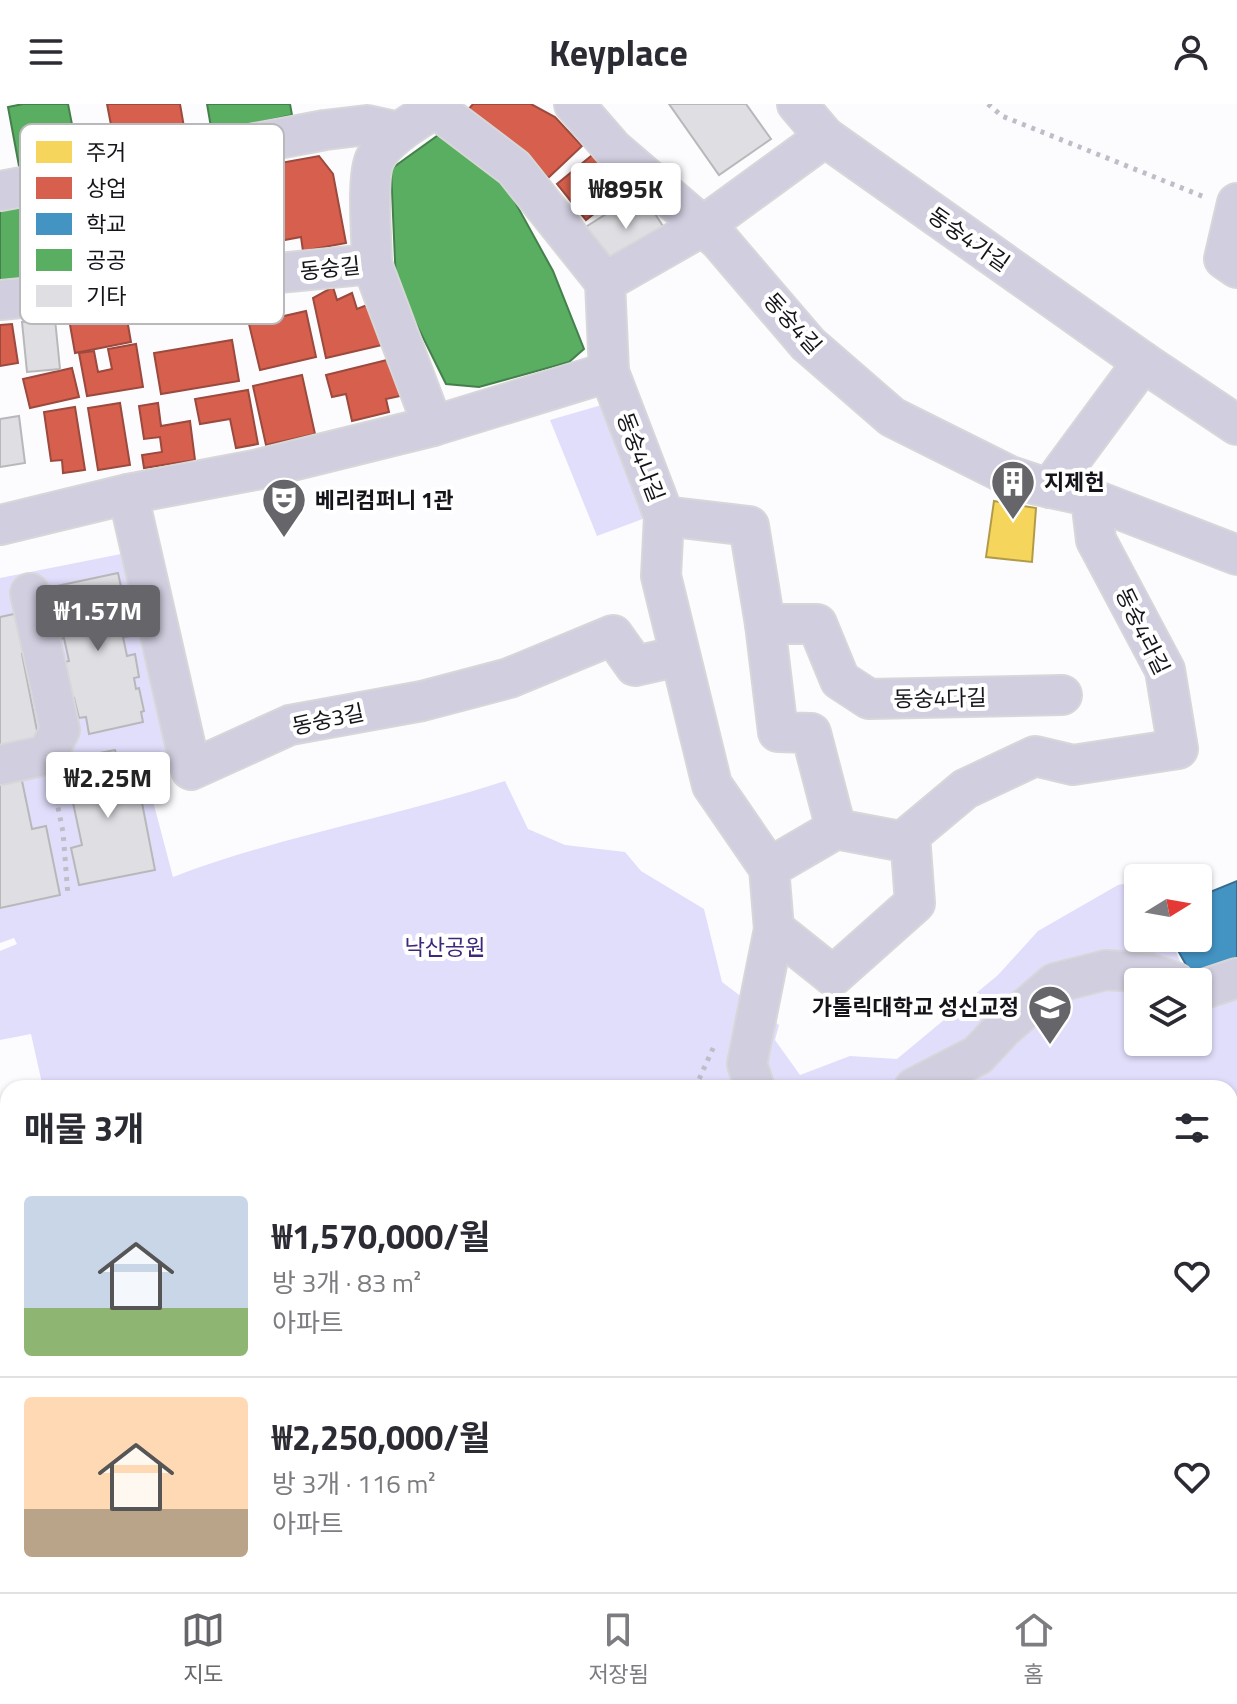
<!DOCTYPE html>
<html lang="ko">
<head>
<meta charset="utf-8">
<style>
  body { margin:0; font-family:"Titillium Web","Noto Sans KR",sans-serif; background:#f2f2f3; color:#2b2b33; height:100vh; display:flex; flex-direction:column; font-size:30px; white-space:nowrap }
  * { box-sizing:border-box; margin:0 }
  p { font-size:26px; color:#7c7c81 }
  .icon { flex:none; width:44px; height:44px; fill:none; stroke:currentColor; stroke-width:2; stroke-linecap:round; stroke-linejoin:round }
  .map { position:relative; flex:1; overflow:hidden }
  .side { position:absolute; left:0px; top:976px; width:1238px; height:512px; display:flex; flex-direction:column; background:#fff; border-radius:24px 24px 0 0; box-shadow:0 2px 6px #0004 }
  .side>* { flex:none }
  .needle { width:52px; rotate:79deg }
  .fabs { position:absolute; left:1124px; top:760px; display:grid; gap:16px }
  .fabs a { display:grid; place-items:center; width:88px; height:88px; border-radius:8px; background:#fff; box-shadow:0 2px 6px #0004; font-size:40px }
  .price { position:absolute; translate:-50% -68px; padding:0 18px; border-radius:8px; background:#fff; color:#222; font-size:26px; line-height:52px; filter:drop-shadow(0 2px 4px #0008) }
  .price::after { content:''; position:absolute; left:50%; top:48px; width:24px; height:18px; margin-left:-12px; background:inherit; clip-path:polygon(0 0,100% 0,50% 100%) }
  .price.selected { background:#66656a; color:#fff }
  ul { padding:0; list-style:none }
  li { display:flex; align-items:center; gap:24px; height:200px; padding:0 24px }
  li+li { border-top:2px solid #e1e1e2 }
  li span { display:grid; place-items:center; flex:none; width:224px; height:160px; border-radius:8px; color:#555 }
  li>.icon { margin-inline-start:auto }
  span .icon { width:96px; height:96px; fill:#fffc; stroke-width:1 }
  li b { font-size:34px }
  h2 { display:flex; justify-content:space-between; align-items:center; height:96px; padding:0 24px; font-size:34px }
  header { display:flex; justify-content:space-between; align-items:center; height:104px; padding:0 24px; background:#fff; font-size:36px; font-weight:700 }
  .tabs { display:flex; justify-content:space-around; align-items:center; height:112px; border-top:2px solid #e1e1e2; background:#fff; font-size:22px; color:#7c7c81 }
  .tabs a { display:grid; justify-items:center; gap:4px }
  .tabs .selected { color:#66656a }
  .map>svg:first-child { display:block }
  .green { fill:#e0defb }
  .homes { fill:#f6d55c; stroke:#b29b48; stroke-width:2 }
  .shops { fill:#d6604d; stroke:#9c493e; stroke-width:2 }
  .schools { fill:#4393c3; stroke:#356d90; stroke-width:2 }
  .public { fill:#5aae61; stroke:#45804c; stroke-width:2 }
  .building { fill:#dfdfe3; stroke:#b8b8bb; stroke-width:2 }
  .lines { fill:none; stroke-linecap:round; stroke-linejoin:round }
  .minor-casing { stroke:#d7d7da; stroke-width:42 }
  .path { stroke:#bfbec8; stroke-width:5; stroke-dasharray:4 6; stroke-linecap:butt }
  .minor { stroke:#d0cedf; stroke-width:38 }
  .labels { text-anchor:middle; stroke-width:8; stroke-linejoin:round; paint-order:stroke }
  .street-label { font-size:22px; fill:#15141a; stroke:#fff }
  .poi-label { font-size:22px; font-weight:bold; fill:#15141a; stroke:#fff; text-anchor:start }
  .park-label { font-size:22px; fill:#3e287c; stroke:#fff }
  .key { fill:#fff; stroke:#b9b8ba; stroke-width:2 }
  .key-label { font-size:22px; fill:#15141a }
</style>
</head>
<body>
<header><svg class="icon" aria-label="menu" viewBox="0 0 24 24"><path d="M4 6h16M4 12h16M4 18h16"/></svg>Keyplace<svg class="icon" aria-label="person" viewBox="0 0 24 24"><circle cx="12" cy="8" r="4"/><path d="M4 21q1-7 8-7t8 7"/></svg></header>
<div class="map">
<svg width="1237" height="1488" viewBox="0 0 1237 1488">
  <rect width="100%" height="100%" fill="#fcfcfe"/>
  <g class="green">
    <path d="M605 300 656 410 597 432 550 316Z"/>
    <path d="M131 448 179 654 144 663 173 773C280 732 395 713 505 677L528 725 565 741 625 748 641 767 704 805 722 878 779 921 775 936 800 971 850 952 897 955 998 871 1038 827 1118 781 1138 777V834H1170L1189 878H1138V938H1198V889L1237 874V1161L1230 1163V984H43L31 930 0 936V847L17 840 14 834 0 839V474Z"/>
    <path d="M0 1022H3L8 1039V1480H238L234 1488H0Z"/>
  </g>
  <path class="homes" d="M994 397 1036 404 1032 458 986 453Z"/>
  <g class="shops">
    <path d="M107 0H180L185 29 115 42Z"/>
    <path d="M473 0H531L555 13 582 42 548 74 520 44 461 14Z"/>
    <path d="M596 48 625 85 586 116 557 80Z"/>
    <path d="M319 52 333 70 346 139 303 147 301 133 189 154 174 78Z"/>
    <path d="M333 183 337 196 352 189 357 205 372 199 382 241 326 254 313 194Z"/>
    <path d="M125 204 131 238 75 249 69 215Z"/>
    <path d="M306 207 316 253 260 266 249 220Z"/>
    <path d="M12 220 18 259 0 262V221Z"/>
    <path d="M232 236 239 277 161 290 154 249Z"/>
    <path d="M136 240 143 283 87 292 79 249 94 247 98 268 112 265 108 245Z"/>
    <path d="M391 255 400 292 386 295 389 308 352 317 346 290 332 293 326 271Z"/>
    <path d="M72 264 79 293 30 304 23 275Z"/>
    <path d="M302 271 315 330 266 341 253 282Z"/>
    <path d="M248 286 258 340 236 344 230 315 200 320 195 295Z"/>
    <path d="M120 299 130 361 98 366 88 304Z"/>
    <path d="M158 299 161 322 190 317 195 356 144 364 142 351 162 348 160 333 144 335 139 302Z"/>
    <path d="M75 303 85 366 63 369 62 356 51 357 44 308Z"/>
  </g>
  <path class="schools" d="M1237 777V856L1194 875 1171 834H1198V793Z"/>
  <g class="public">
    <path d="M23 0H68L78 51 19 62 8 3Z"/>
    <path d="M207 0H290L292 11 212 29Z"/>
    <path d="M448 24 504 78 553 167 584 245 569 258 479 283 446 280 396 179 391 65Z"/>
    <path d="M42 98 56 169 0 180V106Z"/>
  </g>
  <g class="building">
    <path d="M669 0H746L771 35 719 71Z"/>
    <path d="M641 88 668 130 610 167 584 124Z"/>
    <path d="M55 215 60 265 27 268 22 218Z"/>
    <path d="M19 312 25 359 0 363V315Z"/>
    <path d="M118 469 132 532 123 533 127 552 135 550 139 573 134 574 136 585 139 584 144 607 141 608 143 618 89 630 86 613 79 614 74 594 69 595 61 559 69 557 64 534 57 536 51 506 57 504 52 483Z"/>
    <path d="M23 508 31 548 22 550 40 642 0 650V513Z"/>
    <path d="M115 646 122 676 137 673 155 766 79 781 71 744 82 741 64 656Z"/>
    <path d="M21 672 32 725 46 722 60 791 0 804V677Z"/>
  </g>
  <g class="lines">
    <g class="minor-casing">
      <g id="minor">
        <path d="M574 0 613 45 719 136 808 240 892 313 1010 372 1037 381 1079 390 1237 451"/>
        <path d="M797 0 825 33"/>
        <path d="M435 4 514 64 605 178"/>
        <path d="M0 87 325 26 367 21 399 28"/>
        <path d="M1237 99 1224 155 1237 164"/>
        <path d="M372 160 433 322 609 268"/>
        <path d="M0 196 372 160C372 137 366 73 375 55 386 32 421 14 442 0"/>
        <path d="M1050 384 1143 258"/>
        <path d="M128 390 191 666 290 621 422 597 509 574 613 531 635 562 680 552"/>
        <path d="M664 412 749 422 765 520H817L840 576 869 595 1062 591"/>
        <path d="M0 421 128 390 255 366 433 322"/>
        <path d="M765 520 778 628 811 629 836 725"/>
        <path d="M0 661 47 651 60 626 30 489"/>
        <path d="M769 764 836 725 910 739"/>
        <path d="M774 825 833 872 915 799 910 731 965 685 1035 652 1073 661 1178 645 1165 566 1096 436 1091 395"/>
        <path d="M1198 887 1237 874"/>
        <path d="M755 984 747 960 774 825 769 764 712 681 661 472 664 412 609 268 605 178 703 122 825 33 1143 258 1237 321"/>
        <path d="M914 984 978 951 1003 924 1055 879 1106 866 1149 869 1175 878"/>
        <path d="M1230 1220 1237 1218"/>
        <path d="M683 1488 685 1480"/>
      </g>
    </g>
    <g class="path">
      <path d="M988 0 1002 12 1207 94"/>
      <path d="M54 684 63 728 68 792"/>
      <path d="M695 984 715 940"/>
      <path d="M1230 1012 1237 1008"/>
      <path d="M1230 1145 1237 1141"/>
      <path d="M0 1335 8 1329"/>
      <path d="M252 1488 253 1480"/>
    </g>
    <use href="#minor" class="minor"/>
  </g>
  <defs>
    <g id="building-pin" transform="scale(2.3)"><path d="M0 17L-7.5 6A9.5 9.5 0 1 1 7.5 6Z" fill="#66656a" stroke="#fff"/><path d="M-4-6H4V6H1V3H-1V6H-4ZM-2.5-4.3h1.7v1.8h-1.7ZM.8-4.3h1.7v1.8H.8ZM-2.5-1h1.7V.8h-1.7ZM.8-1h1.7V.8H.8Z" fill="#fff"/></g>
    <g id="theatre-pin" transform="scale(2.3)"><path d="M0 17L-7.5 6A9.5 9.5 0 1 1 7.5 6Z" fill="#66656a" stroke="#fff"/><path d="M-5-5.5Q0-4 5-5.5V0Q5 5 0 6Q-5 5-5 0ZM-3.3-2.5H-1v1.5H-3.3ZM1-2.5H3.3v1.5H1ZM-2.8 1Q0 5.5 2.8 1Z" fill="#fff"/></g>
    <g id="university-pin" transform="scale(2.3)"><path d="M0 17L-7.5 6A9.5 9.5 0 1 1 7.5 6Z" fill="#66656a" stroke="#fff"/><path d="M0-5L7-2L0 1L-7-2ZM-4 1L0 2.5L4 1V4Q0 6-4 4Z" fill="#fff"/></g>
  </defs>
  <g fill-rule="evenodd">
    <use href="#building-pin" x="1013" y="378"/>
    <use href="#theatre-pin" x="284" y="396"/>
    <use href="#university-pin" x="1050" y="903"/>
  </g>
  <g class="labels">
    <g class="street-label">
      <text transform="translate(969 135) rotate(35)" y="8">동숭4가길</text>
      <text transform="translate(330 164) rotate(-6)" y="8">동숭길</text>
      <text transform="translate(793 219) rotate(48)" y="8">동숭4길</text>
      <text transform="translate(641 353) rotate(69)" y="8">동숭4나길</text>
      <text transform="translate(1143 527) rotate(64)" y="8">동숭4라길</text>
      <text transform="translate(940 594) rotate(-1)" y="8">동숭4다길</text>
      <text transform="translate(328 615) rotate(-12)" y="8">동숭3길</text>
    </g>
    <g class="poi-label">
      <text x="1044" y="386">지제헌</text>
      <text x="315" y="404">베리컴퍼니 1관</text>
      <text x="1019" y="911" text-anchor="end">가톨릭대학교 성신교정</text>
    </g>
    <g class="park-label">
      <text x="445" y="851">낙산공원</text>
    </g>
  </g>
  <rect x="20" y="20" width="264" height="200" rx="12" class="key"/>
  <rect x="36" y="37" width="36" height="22" fill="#f6d55c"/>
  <rect x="36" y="73" width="36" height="22" fill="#d6604d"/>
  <rect x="36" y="109" width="36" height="22" fill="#4393c3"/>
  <rect x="36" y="145" width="36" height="22" fill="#5aae61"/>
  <rect x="36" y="181" width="36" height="22" fill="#dfdfe3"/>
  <g class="key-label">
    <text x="86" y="56">주거</text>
    <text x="86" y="92">상업</text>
    <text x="86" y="128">학교</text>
    <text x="86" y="164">공공</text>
    <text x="86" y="200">기타</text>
  </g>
</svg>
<div class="fabs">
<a><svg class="needle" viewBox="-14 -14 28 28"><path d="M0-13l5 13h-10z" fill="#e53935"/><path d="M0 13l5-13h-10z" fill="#7c7c81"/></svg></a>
<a><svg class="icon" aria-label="layers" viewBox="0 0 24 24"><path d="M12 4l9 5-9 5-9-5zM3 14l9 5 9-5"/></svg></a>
</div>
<b class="price" style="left:626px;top:127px">₩895K</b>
<b class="price selected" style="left:98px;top:549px">₩1.57M</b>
<b class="price" style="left:108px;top:716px">₩2.25M</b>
<section class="side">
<h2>매물 3개<svg class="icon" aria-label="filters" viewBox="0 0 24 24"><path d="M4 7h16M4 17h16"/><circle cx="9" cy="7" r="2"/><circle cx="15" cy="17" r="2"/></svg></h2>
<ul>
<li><span style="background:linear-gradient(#c9d6e8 70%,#8fb573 0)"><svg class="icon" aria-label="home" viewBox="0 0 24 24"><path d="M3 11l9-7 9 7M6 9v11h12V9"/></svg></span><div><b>₩1,570,000/월</b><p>방 3개 · 83 m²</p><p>아파트</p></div><svg class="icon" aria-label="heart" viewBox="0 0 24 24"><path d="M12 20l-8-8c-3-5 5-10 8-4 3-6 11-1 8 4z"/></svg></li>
<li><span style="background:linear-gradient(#ffd9b3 70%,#b9a48a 0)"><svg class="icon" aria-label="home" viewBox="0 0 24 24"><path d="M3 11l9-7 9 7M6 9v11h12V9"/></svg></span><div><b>₩2,250,000/월</b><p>방 3개 · 116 m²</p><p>아파트</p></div><svg class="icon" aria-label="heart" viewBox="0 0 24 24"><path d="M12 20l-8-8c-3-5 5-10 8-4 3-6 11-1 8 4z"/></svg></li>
</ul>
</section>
</div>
<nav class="tabs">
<a class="selected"><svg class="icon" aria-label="map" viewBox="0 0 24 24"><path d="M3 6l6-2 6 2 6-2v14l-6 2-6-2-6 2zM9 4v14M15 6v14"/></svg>지도</a>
<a><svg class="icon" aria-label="saved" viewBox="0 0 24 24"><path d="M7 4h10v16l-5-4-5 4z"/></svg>저장됨</a>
<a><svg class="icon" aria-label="home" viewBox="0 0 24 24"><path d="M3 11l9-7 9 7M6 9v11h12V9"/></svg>홈</a>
</nav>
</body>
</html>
